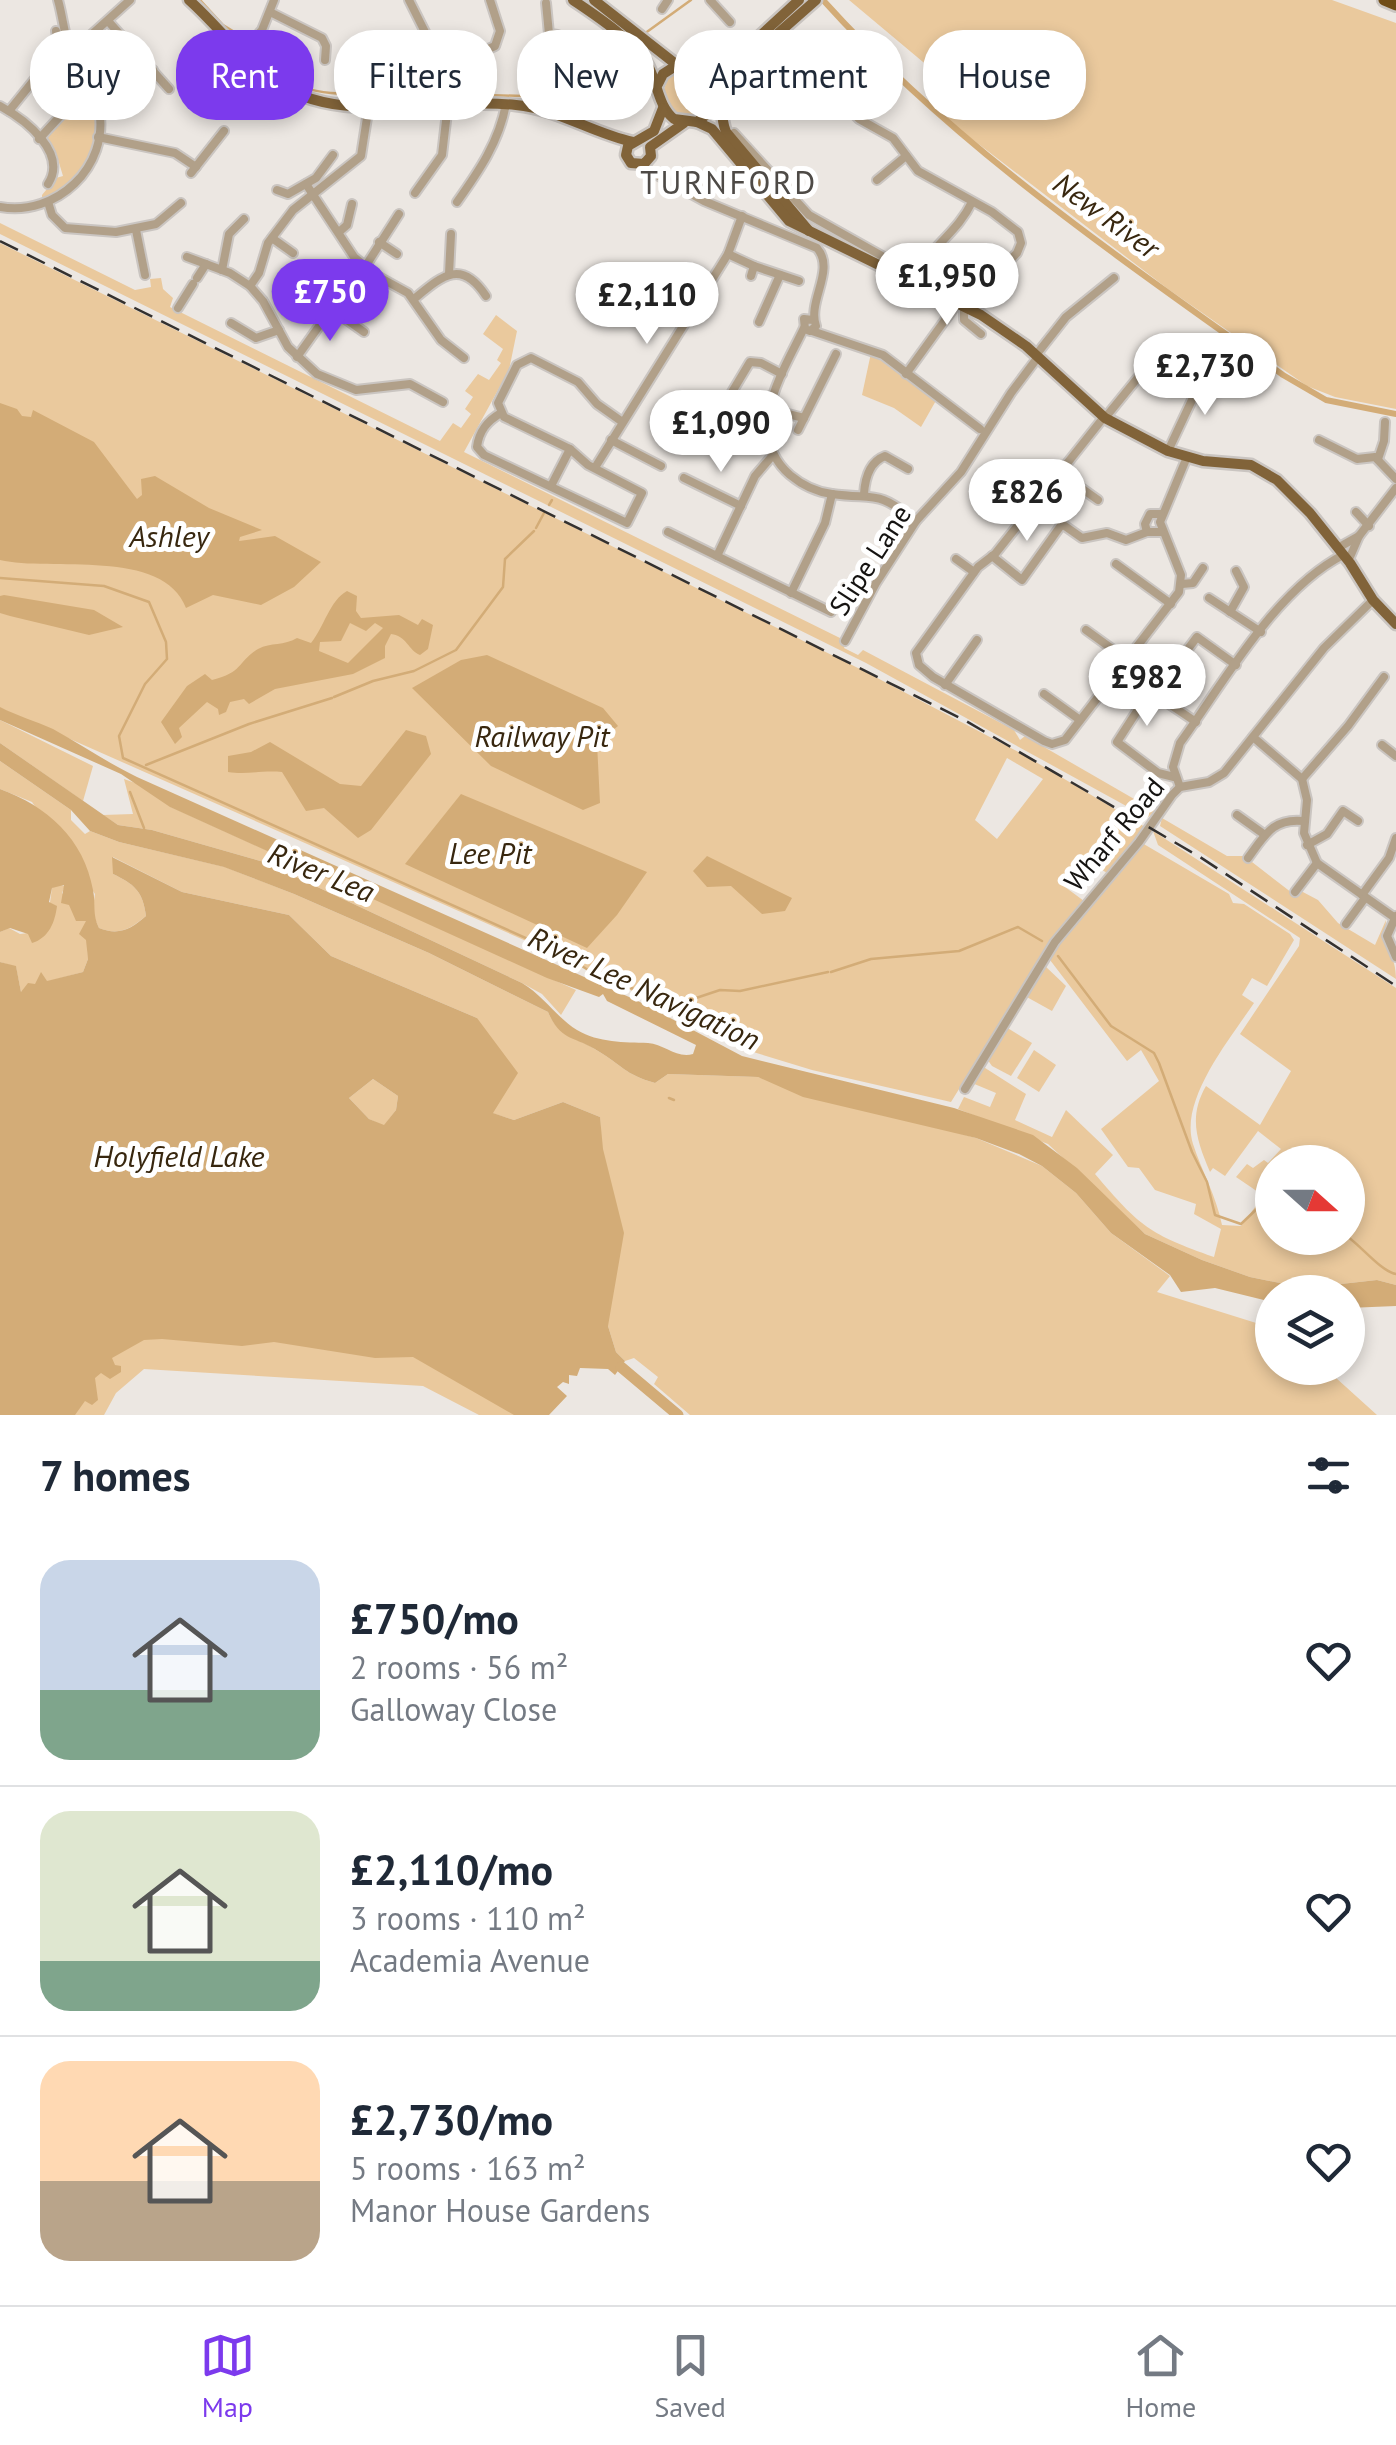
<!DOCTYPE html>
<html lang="en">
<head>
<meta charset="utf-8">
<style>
  body { margin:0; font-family:"PT Sans",sans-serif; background:#f6f6f7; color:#1f2937; height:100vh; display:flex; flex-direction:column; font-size:38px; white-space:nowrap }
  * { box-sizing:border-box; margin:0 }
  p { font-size:32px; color:#747a83 }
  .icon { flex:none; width:55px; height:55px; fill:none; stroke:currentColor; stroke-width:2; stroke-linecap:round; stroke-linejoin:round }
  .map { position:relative; height:1415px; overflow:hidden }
  .sheet { display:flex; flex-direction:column; background:#fff; flex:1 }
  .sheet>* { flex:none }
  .banner { position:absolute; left:30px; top:30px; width:1338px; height:90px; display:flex; gap:20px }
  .needle { width:65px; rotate:111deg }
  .buttons { position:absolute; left:1255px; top:1145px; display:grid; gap:20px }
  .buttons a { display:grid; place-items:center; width:110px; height:110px; border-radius:50%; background:#fff; box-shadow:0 5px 15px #0003; font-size:50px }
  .price { position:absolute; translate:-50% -85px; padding:0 22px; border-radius:35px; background:#fff; color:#222; font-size:32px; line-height:65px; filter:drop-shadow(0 2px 5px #0008) }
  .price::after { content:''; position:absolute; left:50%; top:60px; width:30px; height:22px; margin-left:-15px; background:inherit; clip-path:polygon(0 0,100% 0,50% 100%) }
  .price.selected { background:#7c3aed; color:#fff }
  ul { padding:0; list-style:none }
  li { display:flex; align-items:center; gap:30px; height:250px; padding:0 40px }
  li+li { border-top:2px solid #e0e1e3 }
  li span { display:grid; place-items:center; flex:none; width:280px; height:200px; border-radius:30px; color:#555 }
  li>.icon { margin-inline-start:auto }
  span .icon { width:120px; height:120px; fill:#fffc; stroke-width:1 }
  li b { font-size:42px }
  h2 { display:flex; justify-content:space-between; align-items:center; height:120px; padding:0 40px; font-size:42px }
  .tag { padding:0 35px; border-radius:40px; background:#fff; box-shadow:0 5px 15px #0003; font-size:35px; line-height:90px }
  .tag.selected { background:#7c3aed; color:#fff }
  .tabs { display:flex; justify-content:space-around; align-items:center; height:140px; border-top:2px solid #e0e1e3; background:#fff; font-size:28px; color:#747a83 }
  .tabs a { display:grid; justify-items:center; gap:5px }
  .tabs .selected { color:#7c3aed }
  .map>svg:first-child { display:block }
  .green { fill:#eac99d; fill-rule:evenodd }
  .water { fill:#d3ac77; fill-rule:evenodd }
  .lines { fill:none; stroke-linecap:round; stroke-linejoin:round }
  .stream { stroke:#d3ac77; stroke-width:2.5 }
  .canal { stroke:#d3ac77; stroke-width:6 }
  .river { stroke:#d3ac77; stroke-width:11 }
  .minor-casing { stroke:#cac5c1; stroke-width:12 }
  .major-casing { stroke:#cac5c1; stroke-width:15 }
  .highway-casing { stroke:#cac5c1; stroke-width:16 }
  .minor { stroke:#b1a089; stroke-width:8 }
  .major { stroke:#816339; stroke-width:10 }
  .highway { stroke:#704d17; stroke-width:11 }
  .rail { stroke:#34312f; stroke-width:2.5; stroke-dasharray:20 10; stroke-linecap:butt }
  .labels { text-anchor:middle; stroke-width:10; stroke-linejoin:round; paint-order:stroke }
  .street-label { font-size:28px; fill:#151311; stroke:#fff }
  .water-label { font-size:30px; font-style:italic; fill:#38270f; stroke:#fff }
  .quarter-label { font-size:32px; letter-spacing:2.5px; fill:#4e4a46; stroke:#fff }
</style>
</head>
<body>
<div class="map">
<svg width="1396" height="1415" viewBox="0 0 1396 1415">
  <rect width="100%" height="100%" fill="#ece7e2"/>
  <g class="green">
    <path d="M849 0H1332L1396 23V409L1335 397 1307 386 1168 289 946 119 966 98Z"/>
    <circle cx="689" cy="93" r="25"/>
    <path d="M84 98 94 103C104 148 81 181 42 201V195L56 178 63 176 56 153 45 136Z"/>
    <path d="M0 223 135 290 151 287 150 279 161 278 163 289 173 298 170 307 440 441 453 423 461 428 471 414 465 409 473 397 465 391 478 374 489 380 501 363 497 360 503 349 483 334 496 315 517 331 509 370 464 452 842 639 846 642 844 648 858 655 863 650 1014 730 1020 740 1025 736 1155 811 1147 818 1141 814 1148 809 1140 804 1136 809 1139 813 866 663 0 234Z"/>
    <path d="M0 243 862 670 1024 755 1145 827 1107 873 1082 857 1061 884 1084 901 1041 957 951 1102 812 1070 750 1051 585 967 0 708ZM1007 758 1043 779 997 839 975 820Z"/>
    <path d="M871 353 919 389 938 397 921 427 894 408 862 395Z"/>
    <path d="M0 720 93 766 83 801 0 743Z"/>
    <path d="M0 761 71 810V820L85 834 90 831 119 842 225 867 294 894 429 953 548 1012C559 1038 577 1037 598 1051 623 1066 624 1074 655 1083L668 1074 758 1077 976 1138 1042 1166 1076 1193 1111 1233 1170 1276 1157 1292 1269 1327 1272 1321V1368H1325L1377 1415H690L654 1384 658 1377 634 1358 625 1361 616 1352 608 1326 600 1117 563 1102 514 1120 492 1113 477 1018 331 956 289 915 182 892 113 857V874C134 884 143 891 146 916 130 929 119 936 99 928L92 913 95 894 32 802 0 789Z"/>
    <path d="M124 779 141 785 171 807 576 990 561 1015 542 994 522 983 264 862 152 830 118 825 103 815 133 814Z"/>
    <path d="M1162 818 1227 856H1245L1243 860 1252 862 1296 896 1301 891 1318 900 1338 923 1375 945 1386 920C1383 954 1396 952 1396 979L1160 826Z"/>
    <path d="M1153 831 1396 988V1285L1377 1280 1305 1288 1250 1277 1202 1260 1145 1234 1048 1144 958 1109 964 1097 990 1107 996 1093 972 1083 982 1066 1026 1094 1015 1120 1052 1137 1066 1110 1113 1155 1095 1174C1140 1227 1149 1234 1214 1257L1221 1229 1194 1214 1196 1204 1155 1190 1139 1168 1128 1167 1101 1129 1159 1081 1141 1050 1127 1061 1050 960 1075 919 1142 843 1229 894 1233 903 1244 904 1290 934 1294 940 1267 986 1252 978 1242 995 1254 1003C1230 1039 1179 1100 1193 1144 1202 1172 1216 1195 1222 1225L1241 1226 1261 1199 1272 1197V1238H1348V1162H1272V1193L1261 1194 1236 1177 1247 1164 1253 1168 1264 1160 1268 1163 1281 1149 1258 1131 1225 1176 1213 1168 1210 1172C1197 1141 1188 1117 1206 1086L1260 1125 1291 1071 1240 1034 1299 946 1300 938 1158 845Z"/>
    <path d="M57 884 65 886 62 893 87 921 88 959 83 972 35 985 21 992 16 967 0 962V932L9 928 20 934 46 931 52 888Z"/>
    <path d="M1044 965 1066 986 1052 1011 1025 996Z"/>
    <path d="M1006 1027 1032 1043 1011 1076 992 1066 987 1059Z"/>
    <path d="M1034 1050 1056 1065 1039 1092 1017 1078Z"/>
    <path d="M373 1079 398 1096 396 1110 384 1126 369 1119 349 1098Z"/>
    <path d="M146 1329 415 1351 527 1415H479L423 1386 144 1369 116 1393 104 1415H70L102 1358Z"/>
  </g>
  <g class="water">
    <path d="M0 403 17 409 22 416 31 417 33 410 94 442 137 499 142 495 141 479 155 476 209 508 262 530 240 537 239 541 275 536 321 562 294 587 261 605 213 595 186 608C163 547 50 572 0 560Z"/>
    <path d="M347 591 357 596 356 611 361 618 399 615 418 625 422 619 433 625 428 649 420 655C408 650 407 636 391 634L385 646V658L353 674 275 689 249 704 244 699 230 702 226 712 219 715 218 709 207 702 179 728 182 737 175 744 161 722 187 686 205 674 212 680C244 672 237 662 258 649 271 642 284 646 297 638L311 643C324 627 330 600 347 591ZM350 623 366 631 375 623 383 628 348 663 319 651 320 642 341 641Z"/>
    <path d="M4 595 94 610 123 627 89 635 10 616 0 613V596Z"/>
    <path d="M487 655 603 708 618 726 597 743 600 803 583 810 491 766 412 688 461 660Z"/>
    <path d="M0 707C17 716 36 721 53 729 82 745 106 762 137 777L638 1001 742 1056 954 1108 1033 1135 1077 1168 1145 1234 1202 1260 1250 1277 1305 1288 1377 1280 1396 1285V1306L1348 1308V1292H1272V1302L1215 1288 1181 1292 1170 1275 1111 1233 1076 1193 1042 1166 1019 1154 976 1138 803 1097 758 1077 668 1074 655 1083C624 1074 623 1066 598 1051 575 1036 561 1042 548 1012L429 953 294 894 224 867 119 842 90 831 71 810 0 761V743L118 825 152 830 264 862 522 983C544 996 557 1018 577 1030 599 1043 624 1042 648 1043 664 1044 677 1059 693 1054L696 1045 607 1001 603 994 599 997 547 978 170 807 121 774 0 720Z"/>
    <path d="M406 730 426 736 431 754 371 830 358 838 324 808 306 811 282 772C262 770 247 775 228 772V756L251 752 270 742 340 784 361 786Z"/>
    <path d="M0 789C47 806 84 839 93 890 96 905 92 914 99 928 119 936 131 929 146 916 143 891 134 884 113 874L112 857 182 892 289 915 331 956 477 1018 518 1073 493 1113 514 1120 563 1102 600 1117 603 1149 624 1233 608 1326 616 1352 625 1361 615 1375 608 1369 580 1368 577 1376 569 1375V1384L563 1382 557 1387 567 1396 549 1415H514L413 1357 375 1358 274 1342 242 1346 162 1339 144 1340 112 1358 115 1365 121 1366V1372L110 1379 101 1373 95 1378 98 1400 92 1405 85 1401 75 1415H0V962L16 966 21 992 28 983 35 984 41 972 47 981 83 972 88 959 86 940 79 934 86 921H76L69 905 61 903 64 885 52 888 49 902 57 906C55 922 49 938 32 943L28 934 10 928 0 932ZM373 1079 398 1096 396 1110 384 1125 369 1119 349 1098Z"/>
    <path d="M461 794 647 872 617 915 587 948 405 864Z"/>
    <path d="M707 856 792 898 785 911 762 914 731 886 707 887 693 871Z"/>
  </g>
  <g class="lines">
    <g class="stream">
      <path d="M200 0 223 25 249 41"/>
      <path d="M644 34 691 0"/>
      <path d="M253 47C297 108 340 89 404 96"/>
      <path d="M453 94 523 96 575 65 622 58 629 51"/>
      <path d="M420 95H434"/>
      <path d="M549 505 552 500"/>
      <path d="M536 528 544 513"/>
      <path d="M0 578 104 586 149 602 166 642 167 659 145 684 119 736 123 758 566 956 604 980"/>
      <path d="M334 697 373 681 414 671 456 650 503 587 505 559 534 531"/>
      <path d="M146 765 249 724 332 698"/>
      <path d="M130 792 144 828"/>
      <path d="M1058 956 1111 1026 1154 1053 1159 1063 1192 1152 1207 1182 1215 1215 1241 1224 1264 1202 1272 1200"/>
      <path d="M831 972 871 959 959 951 1018 927 1042 941"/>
      <path d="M613 980 672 1006 720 990 740 991 828 972"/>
      <path d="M669 1098 674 1100"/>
      <path d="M1348 1237C1362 1247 1382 1272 1396 1274"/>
    </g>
    <path class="canal" d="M823 0C956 148 1122 259 1283 375L1326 400 1396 414"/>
    <path class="river" d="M621 1367 678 1415"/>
    <g class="minor-casing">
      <g id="minor">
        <path d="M409 0 434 50 441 104"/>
        <path d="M710 0 730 22"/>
        <path d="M546 3 549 34C577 34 574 61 576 82"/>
        <path d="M662 9 668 0"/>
        <path d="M270 12 322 38 326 46 325 60"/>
        <path d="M108 21 169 89"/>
        <path d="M67 42 90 36 130 0"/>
        <path d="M242 53 262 30 274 0"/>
        <path d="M438 71 495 46 500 31 490 0"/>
        <path d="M618 86 639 83"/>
        <path d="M132 89 153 70"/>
        <path d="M832 92 859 119 893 138 918 171 992 212 1018 232 1021 243 1017 253 977 294"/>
        <path d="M0 106C26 120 68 153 48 184"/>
        <path d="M9 111 59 49 56 31"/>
        <path d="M553 112 561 89 576 82 615 81 619 99"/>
        <path d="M809 113 850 74"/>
        <path d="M734 133 809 215 882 256"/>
        <path d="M98 137 175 153 196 167"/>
        <path d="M39 139 75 100 93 91"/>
        <path d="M639 165 704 201 817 248C836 270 807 301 816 326L810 331 805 329 804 319 813 320"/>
        <path d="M191 173 224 131"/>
        <path d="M877 180 906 156"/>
        <path d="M306 184 354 257 377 276 408 293 441 340 464 358"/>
        <path d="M277 190 288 194 316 178 333 155"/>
        <path d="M415 193 442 155 448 104"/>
        <path d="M48 202 52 215 65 228 116 232 156 224 181 203"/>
        <path d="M457 202C479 171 499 142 506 104"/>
        <path d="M0 207C56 217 110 167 99 109 95 87 79 73 71 53 64 36 63 17 58 0"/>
        <path d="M136 230 145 275"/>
        <path d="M339 232 347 225 352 204"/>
        <path d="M272 238 293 253"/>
        <path d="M379 242 397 254"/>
        <path d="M728 254 754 266"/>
        <path d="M187 257 230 273 250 286 263 301 288 347 317 374 356 390 410 384 443 402"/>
        <path d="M365 267 399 214"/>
        <path d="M222 270 229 234 244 219"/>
        <path d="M449 274 451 234"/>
        <path d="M751 276 754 266 799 281"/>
        <path d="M197 278 206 264"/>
        <path d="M915 280C931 244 956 235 972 202"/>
        <path d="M298 285 364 332"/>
        <path d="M250 286 259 273 268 243 293 210 361 156 369 105"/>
        <path d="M414 299C442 276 461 258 486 296"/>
        <path d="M964 306V320L981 334"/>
        <path d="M178 308 193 284"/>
        <path d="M759 322 780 275"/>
        <path d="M231 323 256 338 279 330"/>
        <path d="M804 328C783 372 742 433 790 475 802 485 816 492 832 494 876 500 876 489 916 521"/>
        <path d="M812 331 883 355 980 429"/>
        <path d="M1187 354 1216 374"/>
        <path d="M1036 355 1066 317 1114 278"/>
        <path d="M297 357 332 308"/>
        <path d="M906 374 953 309"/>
        <path d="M732 392 750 362 761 363 782 374"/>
        <path d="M768 409 804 418"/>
        <path d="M501 413C487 421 479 431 477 447L484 455 627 523 642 493 588 465 570 449 504 417 498 403 517 365 531 358 578 382 597 404 621 421"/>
        <path d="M1104 417 995 554 978 567 916 653 919 665 933 677 1044 741 1052 744 1065 740 1179 592 1181 575 1160 522 1187 457"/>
        <path d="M1105 418 1153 359"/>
        <path d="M798 430 836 354"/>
        <path d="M611 440 661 466"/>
        <path d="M1319 440 1357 459 1375 457 1396 479"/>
        <path d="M1168 451 1207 368"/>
        <path d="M1378 459 1384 441 1385 422"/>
        <path d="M596 466 728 254 742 216"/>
        <path d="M1060 473 1098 500"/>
        <path d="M684 478 741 506"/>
        <path d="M552 484 570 449"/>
        <path d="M864 494C865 478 869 462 885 456L908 469"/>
        <path d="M1356 512 1369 526"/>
        <path d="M1161 514H1150L1145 524 1147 532H1161"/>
        <path d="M668 532 831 612"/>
        <path d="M1343 545 1359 536"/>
        <path d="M717 556 755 476 773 455"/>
        <path d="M992 556 1022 580 1062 524 1082 538 1107 533 1126 540 1147 532"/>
        <path d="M1350 557 1359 536 1396 488"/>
        <path d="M956 559 974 572"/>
        <path d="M1116 564 1171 604"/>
        <path d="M1182 584 1193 583 1203 568"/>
        <path d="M791 593 825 523 832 494"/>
        <path d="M1209 598 1261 632"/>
        <path d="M1230 612 1244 587 1236 571"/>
        <path d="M1086 630 1126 659"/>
        <path d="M845 641 876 583 916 521 961 472 1011 393 1038 357"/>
        <path d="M1175 666 1197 637 1236 665"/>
        <path d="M945 685 977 640"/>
        <path d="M1044 694 1080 720"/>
        <path d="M1253 737 1302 779 1307 800 1304 833 1317 863 1395 918"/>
        <path d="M1382 745 1396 756"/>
        <path d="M1174 777 1158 773 1117 742 1150 691 1196 722"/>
        <path d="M1302 779 1348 726 1384 677"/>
        <path d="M1180 787 1173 767 1180 743C1225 681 1275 590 1343 555"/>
        <path d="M1237 815 1265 835"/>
        <path d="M1307 845 1327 834 1343 811 1358 821"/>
        <path d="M1248 858C1265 835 1273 818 1303 821"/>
        <path d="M1295 892 1317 863"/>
        <path d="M1362 895 1389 858 1396 838"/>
        <path d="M1396 916 1387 936 1396 957"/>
        <path d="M1346 924 1365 898"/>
        <path d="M965 1089 1055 942 1139 842 1172 795 1180 787 1209 782 1224 773 1324 648 1373 600"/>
      </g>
    </g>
    <g class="major-casing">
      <g id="major">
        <path d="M189 0C216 24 238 54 267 76 334 130 437 96 516 105 558 109 592 133 633 142"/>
        <path d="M573 0C598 17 629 37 646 62 658 81 657 105 674 119L697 122 720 104"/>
        <path d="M594 0 677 65"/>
        <path d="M706 68 727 64 737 57 799 0"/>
        <path d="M658 84 663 74 677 65 713 72C728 91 717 111 726 132L809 231"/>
        <path d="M723 89 733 73 816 0"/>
        <path d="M663 108 654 131 628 146 626 155 631 163 644 164 651 156 650 147 684 123"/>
        <path d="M697 122 712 129 789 221 981 315 1026 346 1105 418 1168 451 1203 461 1251 465 1277 480 1310 513 1350 563 1373 600 1396 624"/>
      </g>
    </g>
    <g class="highway-casing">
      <path id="highway" d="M1384 0 1396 5"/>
    </g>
    <use href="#minor" class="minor"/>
    <use href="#major" class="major"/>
    <use href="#highway" class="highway"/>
    <path class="rail" d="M0 241 966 721 1200 857 1396 986"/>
  </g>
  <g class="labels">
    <g class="street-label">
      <text transform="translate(870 560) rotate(-57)" y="10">Slipe Lane</text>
      <text transform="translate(1114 834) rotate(-50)" y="10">Wharf Road</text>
    </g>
    <g class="water-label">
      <text transform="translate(1106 216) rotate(36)" y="10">New River</text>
      <text x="169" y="547">Ashley</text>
      <text x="542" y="747">Railway Pit</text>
      <text x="490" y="864">Lee Pit</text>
      <text transform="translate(321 873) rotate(22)" y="10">River Lea</text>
      <text transform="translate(644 989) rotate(25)" y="10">River Lee Navigation</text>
      <text x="179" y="1167">Holyfield Lake</text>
    </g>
    <g class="quarter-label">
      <text x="729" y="194">TURNFORD</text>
    </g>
  </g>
</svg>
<div class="buttons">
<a><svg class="needle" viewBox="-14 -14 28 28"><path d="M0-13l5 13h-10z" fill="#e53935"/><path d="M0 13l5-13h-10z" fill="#747a83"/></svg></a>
<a><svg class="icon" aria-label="layers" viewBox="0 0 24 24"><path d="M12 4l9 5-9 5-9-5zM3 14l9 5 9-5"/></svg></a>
</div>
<b class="price" style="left:947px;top:328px">£1,950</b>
<b class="price selected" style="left:330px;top:344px">£750</b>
<b class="price" style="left:647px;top:347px">£2,110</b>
<b class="price" style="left:1205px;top:418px">£2,730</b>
<b class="price" style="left:721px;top:475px">£1,090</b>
<b class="price" style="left:1027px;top:544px">£826</b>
<b class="price" style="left:1147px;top:729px">£982</b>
<div class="banner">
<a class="tag">Buy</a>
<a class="tag selected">Rent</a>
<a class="tag">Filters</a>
<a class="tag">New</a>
<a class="tag">Apartment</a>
<a class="tag">House</a>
</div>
</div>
<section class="sheet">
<h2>7 homes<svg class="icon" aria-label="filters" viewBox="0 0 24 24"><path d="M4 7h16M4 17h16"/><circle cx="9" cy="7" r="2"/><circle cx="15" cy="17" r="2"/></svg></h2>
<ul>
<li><span style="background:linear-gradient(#c9d6e8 65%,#7fa58c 0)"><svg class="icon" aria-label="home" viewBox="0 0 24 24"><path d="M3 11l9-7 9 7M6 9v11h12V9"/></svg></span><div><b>£750/mo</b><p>2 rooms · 56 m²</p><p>Galloway Close</p></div><svg class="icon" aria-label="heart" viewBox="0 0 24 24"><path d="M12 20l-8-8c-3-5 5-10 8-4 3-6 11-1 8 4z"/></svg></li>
<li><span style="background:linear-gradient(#dfe7d0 75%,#7fa58c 0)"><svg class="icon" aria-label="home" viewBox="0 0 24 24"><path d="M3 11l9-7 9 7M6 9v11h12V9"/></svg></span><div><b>£2,110/mo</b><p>3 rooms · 110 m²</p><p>Academia Avenue</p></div><svg class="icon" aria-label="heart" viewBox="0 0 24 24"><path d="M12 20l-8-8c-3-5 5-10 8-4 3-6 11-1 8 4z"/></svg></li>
<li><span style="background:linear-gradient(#ffd9b3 60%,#b9a48a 0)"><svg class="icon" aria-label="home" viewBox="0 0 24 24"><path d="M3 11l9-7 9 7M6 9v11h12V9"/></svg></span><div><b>£2,730/mo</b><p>5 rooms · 163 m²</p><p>Manor House Gardens</p></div><svg class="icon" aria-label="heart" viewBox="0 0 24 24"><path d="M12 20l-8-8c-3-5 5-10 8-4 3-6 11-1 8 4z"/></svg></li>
</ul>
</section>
<nav class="tabs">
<a class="selected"><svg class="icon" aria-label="map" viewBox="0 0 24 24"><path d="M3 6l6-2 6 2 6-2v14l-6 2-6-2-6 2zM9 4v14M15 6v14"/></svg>Map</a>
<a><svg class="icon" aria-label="saved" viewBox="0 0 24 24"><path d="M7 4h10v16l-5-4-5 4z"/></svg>Saved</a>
<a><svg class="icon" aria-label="home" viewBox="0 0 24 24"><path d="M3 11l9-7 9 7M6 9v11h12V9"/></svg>Home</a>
</nav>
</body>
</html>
